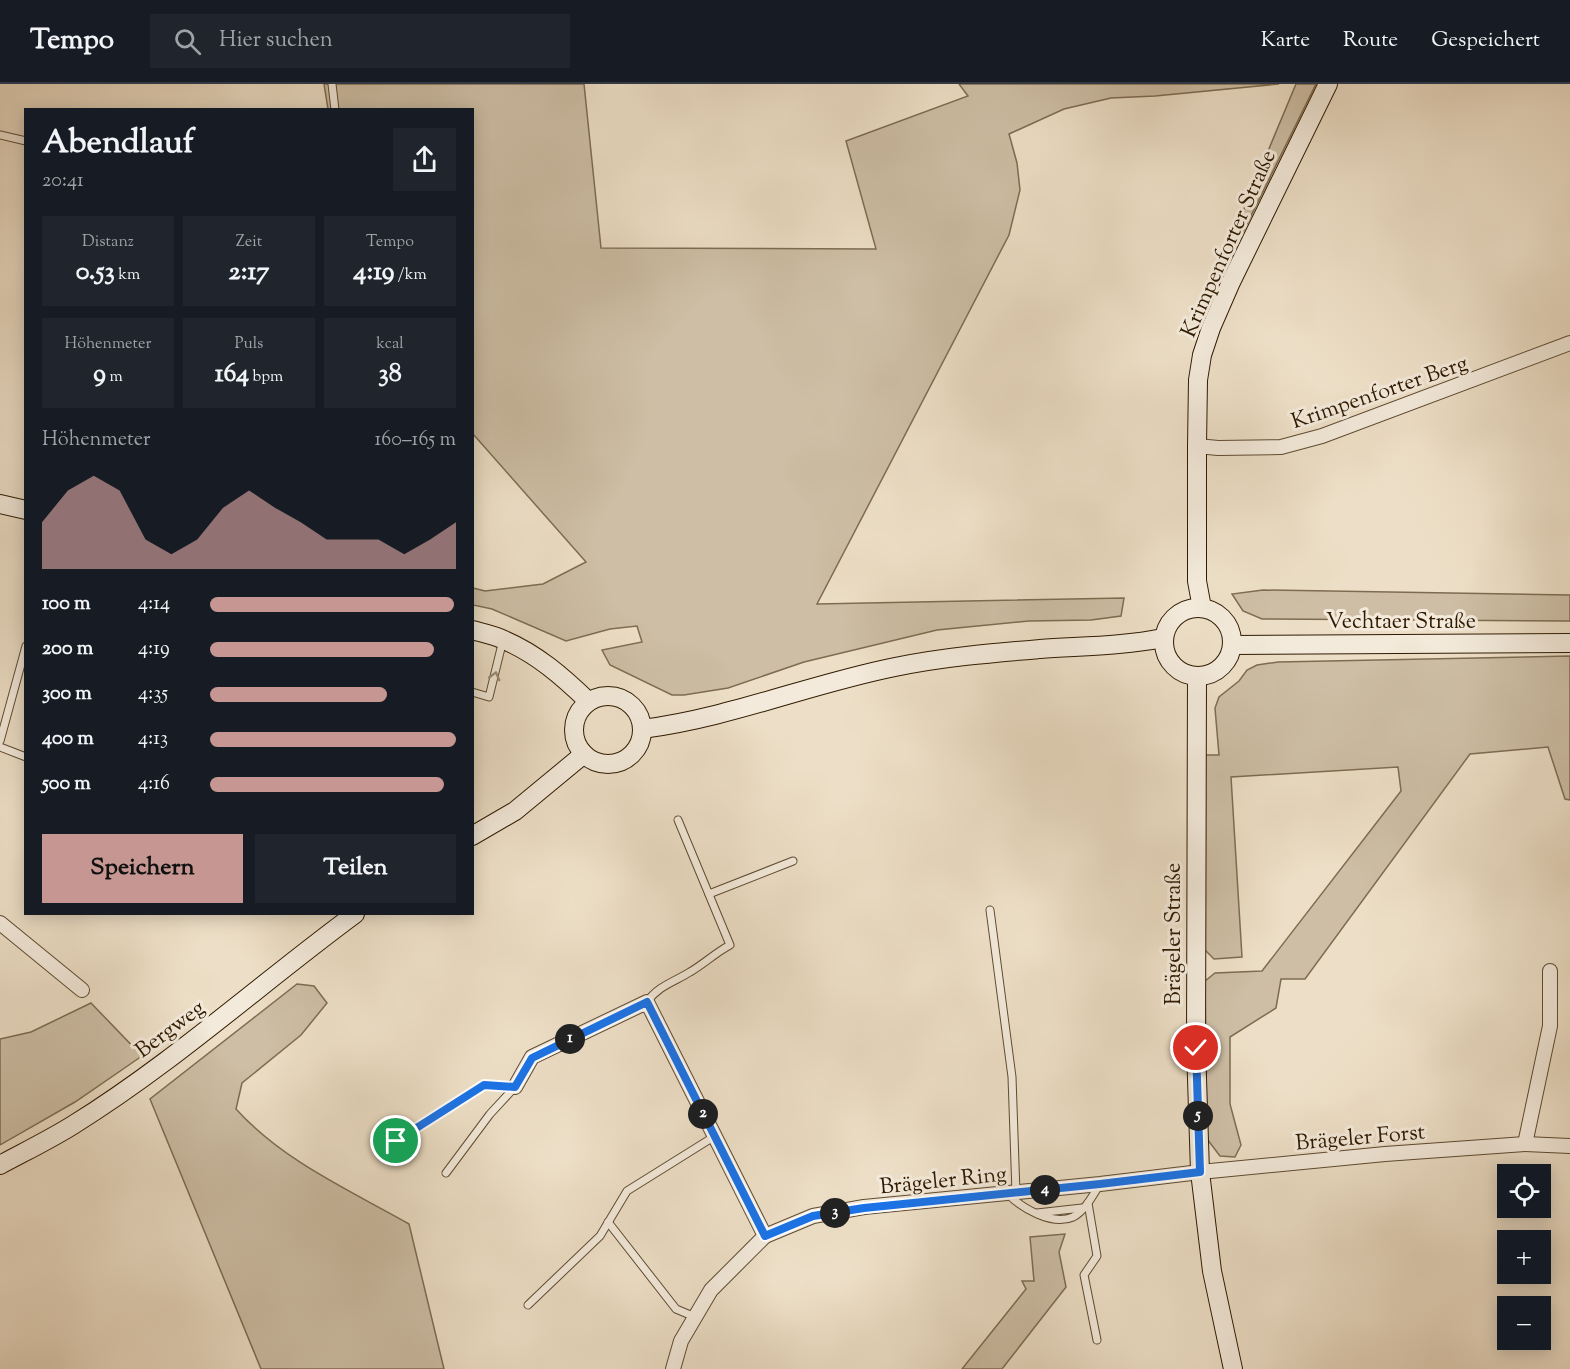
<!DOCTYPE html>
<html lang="de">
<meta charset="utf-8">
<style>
body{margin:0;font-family:"Sorts Mill Goudy",serif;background:#20242c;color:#f1f3f6;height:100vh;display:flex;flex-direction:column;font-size:22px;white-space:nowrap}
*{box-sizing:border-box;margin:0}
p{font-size:20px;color:#9ea1a6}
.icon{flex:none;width:33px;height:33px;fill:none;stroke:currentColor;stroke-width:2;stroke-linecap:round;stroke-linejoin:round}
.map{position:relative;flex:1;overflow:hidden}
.details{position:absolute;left:24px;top:24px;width:450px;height:807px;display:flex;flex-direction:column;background:#171b24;border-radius:0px;box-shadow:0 3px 15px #0003}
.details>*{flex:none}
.buttons{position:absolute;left:1497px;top:1080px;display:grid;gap:12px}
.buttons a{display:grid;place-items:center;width:54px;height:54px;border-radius:0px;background:#171b24;box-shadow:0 3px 15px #0003;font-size:30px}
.pin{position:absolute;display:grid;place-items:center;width:51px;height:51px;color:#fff;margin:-26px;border:3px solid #fff;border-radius:50%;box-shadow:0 2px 6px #0007}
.km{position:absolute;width:30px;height:30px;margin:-15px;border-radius:50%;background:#222;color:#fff;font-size:16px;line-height:30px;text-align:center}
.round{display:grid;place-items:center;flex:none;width:63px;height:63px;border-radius:0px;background:#20242c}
.summary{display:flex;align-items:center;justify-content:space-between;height:102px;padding:0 18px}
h1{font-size:33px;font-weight:800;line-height:45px}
.metrics{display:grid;grid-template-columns:repeat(3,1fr);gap:9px;height:102px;padding:6px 18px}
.metrics div{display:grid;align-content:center;border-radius:0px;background:#20242c;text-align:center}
.metrics b{font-size:26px;font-weight:800}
.metrics small{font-size:16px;font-weight:400}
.metrics p{font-size:16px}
.chart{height:168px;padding:12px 18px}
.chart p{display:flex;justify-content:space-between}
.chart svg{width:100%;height:108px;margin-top:6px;fill:#c59692;opacity:.7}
.action{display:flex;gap:12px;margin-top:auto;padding:12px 18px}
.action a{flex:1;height:69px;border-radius:0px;background:#c59692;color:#111;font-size:24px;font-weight:800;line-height:69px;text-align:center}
.action a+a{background:#20242c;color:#f1f3f6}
ul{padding:0 18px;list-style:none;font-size:20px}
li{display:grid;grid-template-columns:96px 72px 1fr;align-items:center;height:45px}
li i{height:15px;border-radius:8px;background:#c59692}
header{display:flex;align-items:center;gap:36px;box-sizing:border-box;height:84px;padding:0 30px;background:#171b24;border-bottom:2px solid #363941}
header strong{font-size:28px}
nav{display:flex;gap:33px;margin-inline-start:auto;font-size:21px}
.search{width:420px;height:54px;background:#20242c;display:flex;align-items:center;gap:15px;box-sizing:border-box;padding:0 21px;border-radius:0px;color:#9ea1a6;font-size:22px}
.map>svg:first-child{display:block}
.green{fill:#cdbea5;stroke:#7e6c52;stroke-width:1.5}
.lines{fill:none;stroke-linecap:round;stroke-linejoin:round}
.lane-casing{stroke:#5e4b32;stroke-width:9}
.street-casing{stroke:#5e4b32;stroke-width:16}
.secondary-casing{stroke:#2f1a00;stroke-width:20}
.lane{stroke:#f3eadb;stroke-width:7}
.street{stroke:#f3eadb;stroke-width:14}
.secondary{stroke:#f3eadb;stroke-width:18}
.oneway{stroke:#9b8c78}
.route-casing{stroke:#fff;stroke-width:12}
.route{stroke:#1a73e8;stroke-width:8}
.labels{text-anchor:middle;stroke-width:6;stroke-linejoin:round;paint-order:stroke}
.street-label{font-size:22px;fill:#2f1a00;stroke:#f3eadb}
</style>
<header>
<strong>Tempo</strong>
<div class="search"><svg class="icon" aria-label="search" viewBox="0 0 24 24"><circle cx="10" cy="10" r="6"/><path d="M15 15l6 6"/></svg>Hier suchen</div>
<nav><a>Karte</a><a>Route</a><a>Gespeichert</a></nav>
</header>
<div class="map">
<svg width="1570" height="1285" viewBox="0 0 1570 1285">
<rect width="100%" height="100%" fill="#eddfc7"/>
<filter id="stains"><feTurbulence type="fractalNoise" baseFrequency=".00333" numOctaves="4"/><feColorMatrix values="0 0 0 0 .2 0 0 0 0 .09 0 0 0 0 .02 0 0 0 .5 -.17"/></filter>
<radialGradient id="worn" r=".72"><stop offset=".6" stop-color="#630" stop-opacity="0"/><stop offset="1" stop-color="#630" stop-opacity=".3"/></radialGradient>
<g class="green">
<polygon points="324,0 584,0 601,164 876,165 846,57 968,12 959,0 1279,0 1155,12 1111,14 1064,25 1009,50 1017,79 1020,106 1009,151 817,520 1124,514 1121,532 1091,536 1029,537 937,546 804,578 728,604 684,611 672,611 610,581 602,566 642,558 637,542 610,545 566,557 492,525 473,521 473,504 485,507 543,500 586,478 473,350 472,26 328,25"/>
<polygon points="1296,0 1316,0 1242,150 1238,139"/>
<polygon points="1263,506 1570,511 1570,537 1262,535 1243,527 1232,510"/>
<polygon points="1570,572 1570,716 1565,715 1548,663 1470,670 1305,895 1281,895 1276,924 1230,953 1230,1020 1241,1061 1235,1073 1220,1072 1207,1055 1205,897 1215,889 1262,887 1401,707 1398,683 1231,693 1242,873 1214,875 1204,865 1204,671 1219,671 1215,624 1219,613 1239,597 1247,586 1257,581 1278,578"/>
<path d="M297,900L314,902L327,919L301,951L242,999L236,1025C283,1077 349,1106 409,1140L444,1285H261L150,1015Z"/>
<polygon points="91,919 142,972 75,1018 0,1061 0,955 31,948"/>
<polygon points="1065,1150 1059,1168 1066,1203 1002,1285 962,1285 1026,1205 1022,1197 1034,1197 1030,1153"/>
</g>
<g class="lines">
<defs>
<g id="lane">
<polyline points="332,0 335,26"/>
<polyline points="0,51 26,57"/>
<polyline points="472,608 489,613 503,556"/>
<polyline points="0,657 26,562"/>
<polyline points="0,663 26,673"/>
<polyline points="709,810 793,777"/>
<polyline points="990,826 1012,993 1016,1109"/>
<path d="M647,918C658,902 674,898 690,888C704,880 715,869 730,861L678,736"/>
<polyline points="396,1057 484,1001 515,1003"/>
<polyline points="446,1089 490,1030 515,1003"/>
<path d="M1007,1109C1021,1124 1052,1142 1073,1133C1085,1127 1093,1111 1100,1100"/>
<polyline points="1088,1119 1097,1172 1084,1191 1097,1256"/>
<polyline points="1037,1129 1082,1124"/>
<polyline points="608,1138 676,1225 695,1233"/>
<polyline points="528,1221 600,1152 627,1107 715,1052"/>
</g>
<g id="street">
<polyline points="1197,362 1218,364 1281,363 1322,352 1570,259"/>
<polyline points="0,839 82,906"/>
<polyline points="515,1003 532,973 647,918 765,1152 813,1132 864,1123 1100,1100 1200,1088 1385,1070 1525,1060 1570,1062"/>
<polyline points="1525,1060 1550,942 1550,887"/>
<polyline points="673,1285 681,1257 711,1206 765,1152"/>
</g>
<g id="secondary">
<polyline points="0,420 26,426"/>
<polyline points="1202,524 1197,497 1197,362 1198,296 1202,271 1211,244 1231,198 1328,0"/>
<circle cx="1198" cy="558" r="34"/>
<path d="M472,546C483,549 494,551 504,556C537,570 563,593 588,617"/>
<polyline points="1232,561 1570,559"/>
<polyline points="1197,592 1196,964 1200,1088 1212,1187 1233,1285"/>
<circle cx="608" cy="646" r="34"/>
<path d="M642,645C729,634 810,600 895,583C943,573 992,569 1040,565C1082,562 1123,562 1163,554"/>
<polyline points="472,752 515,727 584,670"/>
<path d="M0,1081C24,1068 49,1056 73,1041C173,979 260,900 355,830"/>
</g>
</defs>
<use href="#lane" class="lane-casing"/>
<use href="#street" class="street-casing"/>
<use href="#secondary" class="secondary-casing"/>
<use href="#lane" class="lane"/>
<use href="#street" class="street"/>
<use href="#secondary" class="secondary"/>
</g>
<defs><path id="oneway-chevron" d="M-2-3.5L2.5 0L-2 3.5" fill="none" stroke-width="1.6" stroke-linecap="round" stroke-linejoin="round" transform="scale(1.5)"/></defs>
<use class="oneway" href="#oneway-chevron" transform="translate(495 592) rotate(-75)"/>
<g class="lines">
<defs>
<polyline id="route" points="396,1057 484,1001 515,1003 532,974 647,918 765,1152 813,1132 864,1124 1100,1100 1200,1088 1196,964"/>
</defs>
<use href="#route" class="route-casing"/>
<use href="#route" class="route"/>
</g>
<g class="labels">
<g class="street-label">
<text transform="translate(1227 159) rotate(-66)" y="8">Krimpenforter Straße</text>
<text transform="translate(1379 307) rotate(-19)" y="8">Krimpenforter Berg</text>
<text x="1401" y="544">Vechtaer Straße</text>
<text transform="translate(1172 850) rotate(-90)" y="8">Brägeler Straße</text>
<text transform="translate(169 944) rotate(-37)" y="8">Bergweg</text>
<text transform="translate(1360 1052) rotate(-5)" y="8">Brägeler Forst</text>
<text transform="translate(943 1095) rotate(-6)" y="8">Brägeler Ring</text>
</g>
</g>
<rect width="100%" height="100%" filter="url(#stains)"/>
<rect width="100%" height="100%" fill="url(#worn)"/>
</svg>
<div class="buttons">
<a><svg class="icon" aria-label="locate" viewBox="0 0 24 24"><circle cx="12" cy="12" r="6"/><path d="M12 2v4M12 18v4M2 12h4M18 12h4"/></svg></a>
<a>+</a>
<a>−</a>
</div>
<div class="pin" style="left:396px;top:1057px;background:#1e9e55"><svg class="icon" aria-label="arrive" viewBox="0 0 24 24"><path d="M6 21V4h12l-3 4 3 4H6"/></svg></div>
<div class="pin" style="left:1196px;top:964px;background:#d93025"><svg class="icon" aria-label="check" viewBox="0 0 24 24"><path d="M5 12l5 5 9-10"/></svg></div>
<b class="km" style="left:570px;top:955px">1</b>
<b class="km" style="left:703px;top:1030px">2</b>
<b class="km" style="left:835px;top:1129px">3</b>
<b class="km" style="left:1045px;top:1106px">4</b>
<b class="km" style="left:1198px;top:1032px">5</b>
<section class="details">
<div class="summary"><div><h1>Abendlauf</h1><p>20:41</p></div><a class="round"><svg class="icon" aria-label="share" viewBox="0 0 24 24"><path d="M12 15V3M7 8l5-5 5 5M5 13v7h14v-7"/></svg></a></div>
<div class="metrics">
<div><p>Distanz</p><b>0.53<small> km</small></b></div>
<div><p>Zeit</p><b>2:17</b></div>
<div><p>Tempo</p><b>4:19<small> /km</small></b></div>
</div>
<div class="metrics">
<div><p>Höhenmeter</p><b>9<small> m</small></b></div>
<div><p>Puls</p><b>164<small> bpm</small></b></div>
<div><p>kcal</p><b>38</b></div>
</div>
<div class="chart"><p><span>Höhenmeter</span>160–165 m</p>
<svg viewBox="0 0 160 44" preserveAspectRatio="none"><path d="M0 44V25L10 12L20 6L30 12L40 32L50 38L60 32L70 19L80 12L90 19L100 25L110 32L120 32L130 32L140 38L150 32L160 25V44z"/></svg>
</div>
<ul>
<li><b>100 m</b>4:14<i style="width:99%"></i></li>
<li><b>200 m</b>4:19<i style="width:91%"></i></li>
<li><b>300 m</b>4:35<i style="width:72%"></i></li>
<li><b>400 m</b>4:13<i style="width:100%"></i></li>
<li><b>500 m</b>4:16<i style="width:95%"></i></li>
</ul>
<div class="action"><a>Speichern</a><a>Teilen</a></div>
</section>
</div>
